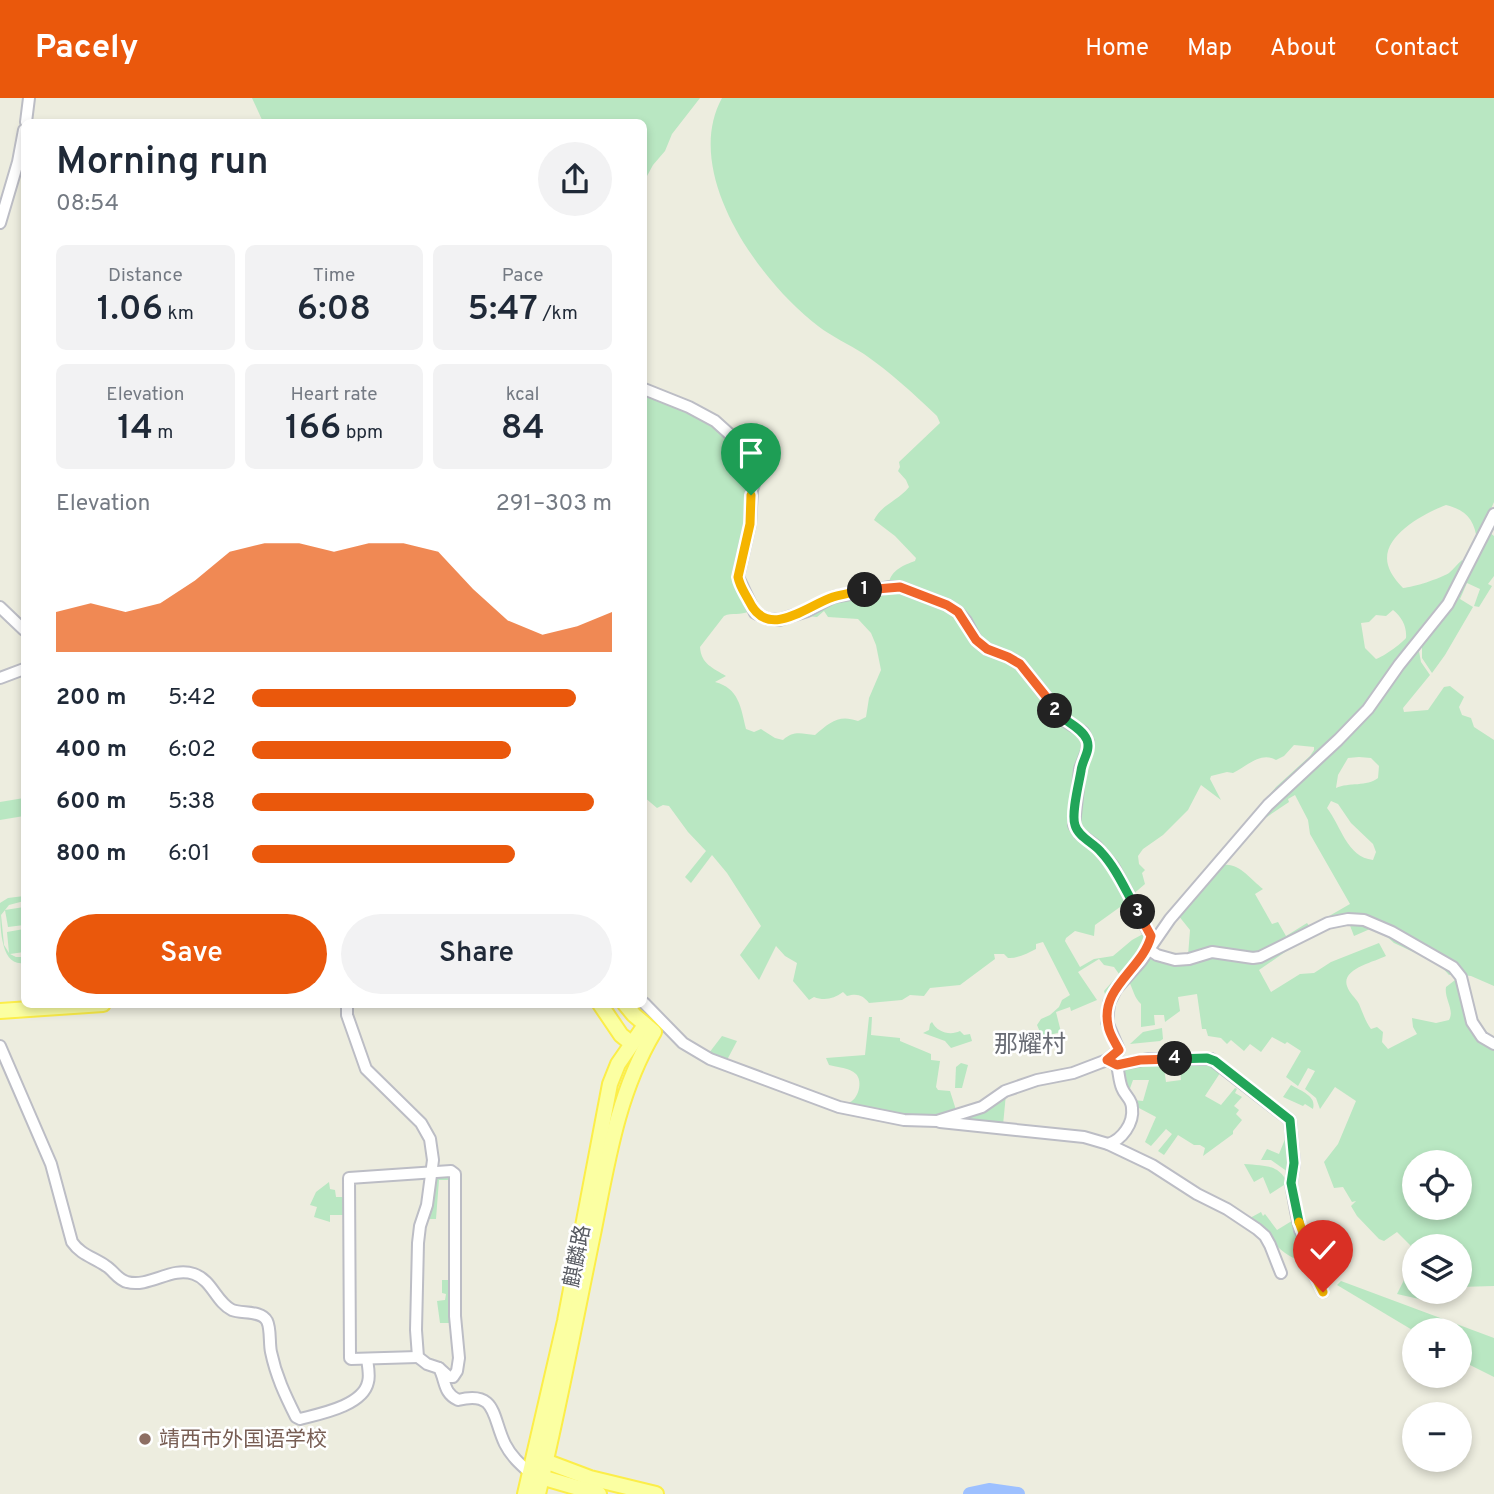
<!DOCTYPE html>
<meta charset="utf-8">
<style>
body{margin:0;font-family:Overpass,"Noto Sans SC",sans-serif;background:#f2f2f3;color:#1f2937;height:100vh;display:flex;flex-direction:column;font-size:26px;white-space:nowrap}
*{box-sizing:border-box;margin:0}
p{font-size:23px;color:#747a83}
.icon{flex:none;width:38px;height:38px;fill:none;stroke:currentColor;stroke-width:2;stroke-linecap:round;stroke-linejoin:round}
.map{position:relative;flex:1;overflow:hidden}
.sheet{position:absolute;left:21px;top:21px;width:626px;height:889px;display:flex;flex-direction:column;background:#fff;border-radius:10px;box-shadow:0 4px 10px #0003}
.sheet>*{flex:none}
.fabs{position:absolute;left:1402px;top:1052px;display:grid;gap:14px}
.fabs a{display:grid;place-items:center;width:70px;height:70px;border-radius:50%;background:#fff;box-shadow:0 4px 10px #0003;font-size:35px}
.pin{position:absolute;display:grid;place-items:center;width:60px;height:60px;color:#fff;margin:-72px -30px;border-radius:50% 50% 50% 0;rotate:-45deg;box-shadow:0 0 7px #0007}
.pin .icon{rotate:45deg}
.km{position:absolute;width:35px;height:35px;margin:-18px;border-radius:50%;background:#222;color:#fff;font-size:19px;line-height:35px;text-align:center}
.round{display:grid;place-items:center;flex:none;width:74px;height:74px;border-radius:37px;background:#f2f2f3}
.overview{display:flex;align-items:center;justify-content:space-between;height:119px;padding:0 35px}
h1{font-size:38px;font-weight:600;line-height:52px}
.figures{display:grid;grid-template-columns:repeat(3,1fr);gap:10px;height:119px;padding:7px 35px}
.figures div{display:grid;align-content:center;border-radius:10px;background:#f2f2f3;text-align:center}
.figures b{font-size:35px;font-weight:600}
.figures small{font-size:19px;font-weight:400}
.figures p{font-size:19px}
.chart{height:196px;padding:14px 35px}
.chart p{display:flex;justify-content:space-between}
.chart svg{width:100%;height:126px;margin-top:7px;fill:#ea580c;opacity:.7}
.button{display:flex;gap:14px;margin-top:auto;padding:14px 35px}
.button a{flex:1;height:80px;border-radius:42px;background:#ea580c;color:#fff;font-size:28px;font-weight:600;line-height:80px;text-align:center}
.button a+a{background:#f2f2f3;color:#1f2937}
ul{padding:0 35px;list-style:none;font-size:23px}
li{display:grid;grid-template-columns:112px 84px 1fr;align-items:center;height:52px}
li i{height:18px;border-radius:9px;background:#ea580c}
header{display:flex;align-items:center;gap:42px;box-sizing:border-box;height:98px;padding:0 35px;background:#ea580c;color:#fff}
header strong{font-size:33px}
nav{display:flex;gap:38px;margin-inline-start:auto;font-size:24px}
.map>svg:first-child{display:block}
.green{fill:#b9e7c2;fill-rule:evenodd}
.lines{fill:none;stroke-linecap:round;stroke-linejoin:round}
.river{stroke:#9dc0ff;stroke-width:14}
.minor-casing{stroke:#bcbdc5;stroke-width:14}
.major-casing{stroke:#fcee49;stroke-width:18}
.minor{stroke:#fff;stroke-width:10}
.major{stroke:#fbffa2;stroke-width:14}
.split-1-casing{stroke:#fff;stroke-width:14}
.split-2-casing{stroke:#fff;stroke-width:14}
.split-3-casing{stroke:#fff;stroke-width:14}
.split-4-casing{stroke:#fff;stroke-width:14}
.split-5-casing{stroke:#fff;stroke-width:14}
.split-6-casing{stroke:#fff;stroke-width:14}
.split-1{stroke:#f5b400;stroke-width:9}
.split-2{stroke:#f0652b;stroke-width:9}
.split-3{stroke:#22a559;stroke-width:9}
.split-4{stroke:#f0652b;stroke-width:9}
.split-5{stroke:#22a559;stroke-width:9}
.split-6{stroke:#f5b400;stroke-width:9}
.education-dot{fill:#8d6e63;stroke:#fff;stroke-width:2.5}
.labels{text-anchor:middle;stroke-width:5;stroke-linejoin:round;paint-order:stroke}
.street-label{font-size:21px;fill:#585b62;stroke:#fff}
.education-label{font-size:21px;fill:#785e54;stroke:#fff;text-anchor:start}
.quarter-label{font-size:24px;fill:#696c74;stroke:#fff}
</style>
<header>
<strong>Pacely</strong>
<nav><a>Home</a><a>Map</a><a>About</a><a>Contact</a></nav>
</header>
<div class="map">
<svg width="1494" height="1396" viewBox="0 0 1494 1396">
<rect width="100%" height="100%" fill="#ededdf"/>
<g class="green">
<polygon points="252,0 700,0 672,36 665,53 653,67 647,78 644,110 644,24 263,24"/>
<path d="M722,0H1494V404L1477,443C1475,422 1466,412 1446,407C1425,415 1380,438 1388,467C1390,475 1397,484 1403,490C1414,489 1439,481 1449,475C1454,471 1457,466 1462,462L1464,465L1443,507L1354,621L1260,708L1276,689L1310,658L1314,652V649L1294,647L1284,658L1276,662C1261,653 1247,668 1233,675L1227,674L1211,678L1210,681L1221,702L1201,687L1188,712L1163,737L1143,751L1138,758L1139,766L1145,772L1142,775L1145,786L1131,798L1082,735L1076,715L1089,654L1074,626L1032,580L988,550L958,513L889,485C891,472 904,467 915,463L916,460L895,438L874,422C882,406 898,403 909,389L906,382L898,373L900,369L899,364L940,325L937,318C913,295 890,274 864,256C849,246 832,239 818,228C760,184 681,75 722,0ZM1393,512C1402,519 1407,529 1406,540C1401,546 1383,559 1376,561L1365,550L1361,525L1369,524L1376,517L1386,518Z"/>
<path d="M644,292L715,325L755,368L740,463L750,513C740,518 732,514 724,518L700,549C701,566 713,570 726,578L715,584C739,590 741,610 746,631L754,634L761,631L775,640L783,642C794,632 802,636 815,637C830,624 839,616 858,623L866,619L869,600L881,572L876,547L871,535L858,521L828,519L824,513L817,519L806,518L819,508L890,490L956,515L975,542L1008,560L1087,644L1072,727L1103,757L1127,804L1095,827L1094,838L1075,833L1066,840L1065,843L1080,869L1094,861L1113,858L1132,842L1143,836H1147L1141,853L1110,897L1105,896L1104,893L1119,876L1114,869L1104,867L1099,861L1078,874L1097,902L1071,913L1070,909L1056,914L1061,934L1042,939L1037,927L1041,921L1050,917L1059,909L1062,902L1070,897L1043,844L1036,846V851C1028,855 1017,861 1008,860L1004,856H994L995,861L960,887L930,890L924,898L910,897L902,902L869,905C863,897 857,895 847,898L843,894C834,901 824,903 814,899L809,902L793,883L797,865L785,858L776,848L759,882L740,857L761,828L727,775L712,757L691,785L685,779L706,753L688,734L669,708L663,707L657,710L644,699Z"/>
<polygon points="1490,435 1494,438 1494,478 1488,486 1492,488 1479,509 1474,508 1480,491 1467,485 1460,501 1473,509 1445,557 1432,575 1422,560 1422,546"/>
<path d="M1418,548L1421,564L1430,577L1403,610L1404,614L1428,612L1444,589L1450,588L1464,599L1459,609L1462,617L1471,620L1474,629L1494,642V888L1471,878L1462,877L1358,819L1260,858H1188L1190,832L1178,817L1220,768C1237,762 1250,781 1263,791L1255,796L1272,826L1278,824L1286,838L1307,825L1310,829L1350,806L1310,736L1308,722L1295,697L1288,701L1289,704L1258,725ZM1359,659L1371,660L1379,668L1378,680C1367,689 1349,684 1336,690L1338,677L1348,660ZM1331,703L1338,706L1351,725L1373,746L1376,754L1373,762C1347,759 1341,728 1327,710Z"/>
<polygon points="24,700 24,718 0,722 0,704"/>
<path d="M24,798V803L9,807L1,817L4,847L9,855L7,834L24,831V854L10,856L16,859H24V865C0,869 0,828 0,805L8,800Z"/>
<polygon points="24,809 24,827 8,829 5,812"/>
<polygon points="1363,823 1456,875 1449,877 1439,866 1394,845 1382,834 1370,831 1354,838 1349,825 1337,829 1335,824"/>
<path d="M1298,845L1259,872L1271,894L1300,876L1314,875L1331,864L1379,845L1386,858C1374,864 1341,871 1347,888C1349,895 1356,900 1359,906C1363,915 1365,923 1371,931L1377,929L1383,934L1382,944L1388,951L1417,936L1413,929L1412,920L1436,925L1449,922C1455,912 1444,901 1446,889L1459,879L1466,910L1494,948V1188L1460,1189V1148H1414V1151L1397,1134L1384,1143L1379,1141L1357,1118L1351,1108L1356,1103L1352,1104L1343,1089L1334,1090L1324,1064L1338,1046L1356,1003L1335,989L1320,1011L1316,1000L1305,991L1315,973L1308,970L1298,988L1286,979L1301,953L1287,944L1285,946L1272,939L1261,954L1250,946L1244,953L1231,942L1227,946L1221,940L1208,938L1206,931H1202L1197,896L1178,899L1180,913L1165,924L1164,917H1154L1155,927L1141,929V906C1134,900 1133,890 1128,882L1147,856L1156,859L1207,856L1252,862ZM1414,1064H1460V1110H1414Z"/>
<path d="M869,919H872L871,937L900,940V943L931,956V962L940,963L936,989L938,992L950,993L956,1012C918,1023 868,1018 832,1001C837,1002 844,1006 848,1005C859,1002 863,983 856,976C850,970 837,969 829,967L826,960L865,957Z"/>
<path d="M932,924C937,934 950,938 960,933L964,937L970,936L972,943L951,950L945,943L923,935L929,932L930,926Z"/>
<polygon points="1162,930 1163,941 1160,943 1130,946 1143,934"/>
<polygon points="722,938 737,943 727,962 709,955"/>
<polygon points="1163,963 1166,984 1181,982 1179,963 1208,963 1222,972 1205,998 1221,1007 1235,990 1237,991 1235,995 1242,999 1234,1008 1239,1012 1236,1016 1242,1022 1233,1033 1233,1036 1203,1058 1205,1050 1200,1047 1194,1047 1178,1037 1164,1057 1158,1053 1172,1036 1166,1031 1151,1048 1145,1044 1156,1019 1137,1009 1133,1002 1143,1003 1149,982 1133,982 1128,996 1123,972 1130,967"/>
<polygon points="961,965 968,967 962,990 955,990 956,969"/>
<path d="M1291,987C1301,993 1317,998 1313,1011L1305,1006L1303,1008L1283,999Z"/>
<polygon points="1006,996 1003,1027 990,1023 957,1023"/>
<polygon points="1290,1029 1291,1054 1288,1074 1271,1062 1261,1062 1267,1051 1279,1056"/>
<path d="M1244,1066C1271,1068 1284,1067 1291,1097L1284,1087L1270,1096L1263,1079L1254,1084Z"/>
<polygon points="453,1076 455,1082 439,1082 436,1121 425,1121 435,1078"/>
<polygon points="329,1084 330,1091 335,1092 336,1099 347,1099 346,1117 330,1117 330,1124 314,1119 317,1109 310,1107 316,1094"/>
<path d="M1261,1114L1263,1118L1265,1116L1277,1132L1295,1121L1301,1146L1300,1162C1282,1159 1263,1133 1250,1120Z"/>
<polygon points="1409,1172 1414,1173 1414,1194 1424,1194 1419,1201 1397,1196"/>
<polygon points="442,1182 454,1182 454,1225 440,1225 437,1203 445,1202 446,1196 442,1195"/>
<polygon points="1341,1183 1494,1240 1494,1279 1460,1262 1460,1232 1414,1233 1337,1187"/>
</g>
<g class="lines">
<polyline class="river" points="970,1396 989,1392 1018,1396"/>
<defs>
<g id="minor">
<polyline points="26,24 29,0"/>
<polyline points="0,125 18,64 24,32"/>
<polyline points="644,291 689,309 715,323 735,341 755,364 758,374 752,392 750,426 738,479 755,515 768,521 779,522 807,513 833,499 890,489 900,489 947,507 958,514 966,523 976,542 987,551 1008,559 1020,566 1048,601 1055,613 1062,621 1083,634 1088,644 1087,653 1080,671 1074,727 1080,736 1096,748 1113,768 1148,833 1151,838 1149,847"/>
<polyline points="0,509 24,532"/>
<polyline points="0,580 24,571"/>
<polyline points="1148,851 1157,857 1175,862 1189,861 1212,854 1253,860 1260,859 1328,825 1348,821 1364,822 1392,834 1453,869 1461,879 1472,924 1482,939 1494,946"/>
<polyline points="644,905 683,945 710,961 839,1009 904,1022 937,1023 982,1009 1005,993 1037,982 1073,975 1107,962 1119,952 1107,924 1109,905 1116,891 1141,863 1170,821 1268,707 1338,642 1368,611 1399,567 1448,506 1494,416"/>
<path d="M347,906V917L366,971L421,1025L430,1041L433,1062L427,1107L420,1128L418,1145L416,1232L418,1259L427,1266L439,1270C446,1283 443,1295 458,1302C497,1292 492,1319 505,1346C511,1358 520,1366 530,1375"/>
<path d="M0,948L51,1066L72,1144C81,1157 93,1159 106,1168C113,1172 118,1182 127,1184C150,1190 171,1168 194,1176C212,1182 216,1204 232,1212C242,1216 261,1212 267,1223C271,1231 269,1245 271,1254C276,1278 285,1297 296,1319L300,1321C319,1316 363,1308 368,1284C370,1278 368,1268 367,1261"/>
<polyline points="1107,962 1117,967 1148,961 1211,961 1290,1022 1294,1065 1291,1085 1296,1113 1300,1132 1305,1140 1306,1160 1323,1194"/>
<polyline points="940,1024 1084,1039 1108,1046 1152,1067 1197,1096 1227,1111 1257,1131 1265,1138 1270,1147 1281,1175"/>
<path d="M1108,1046C1122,1042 1134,1025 1132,1010C1132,1001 1125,998 1122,990C1119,983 1119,975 1117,967"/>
<polyline points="418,1259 351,1261 350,1260 349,1080 451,1073 455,1076 455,1218 459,1260 457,1273 453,1279 449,1279 439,1270"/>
</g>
<g id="major">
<polyline points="600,906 621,937 631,945"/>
<polyline points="0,913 103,906"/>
<polyline points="537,1360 590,1380 656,1396"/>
<polyline points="534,1377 599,1396"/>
<polyline points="525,1396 565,1223 610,986 618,966 645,927"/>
<path d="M538,1396C559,1310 575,1223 593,1136C607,1066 617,996 654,934L634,917L625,906"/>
</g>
</defs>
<use href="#minor" class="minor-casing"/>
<use href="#major" class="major-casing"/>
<use href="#minor" class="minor"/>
<use href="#major" class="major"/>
</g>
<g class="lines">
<defs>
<path id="split-1" d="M751,397L750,426L738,479C740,489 745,495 749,503C768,543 806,508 833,499C843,496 855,494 865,492"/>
<polyline id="split-2" points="865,492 900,489 947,507 958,514 976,542 987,551 1008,559 1020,566 1048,601 1055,613"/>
<path id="split-3" d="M1055,613C1063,623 1082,629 1087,642C1091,653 1082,662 1081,673C1079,685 1071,716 1075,727C1078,739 1094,745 1101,754C1117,771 1126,794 1138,814"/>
<path id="split-4" d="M1138,814L1151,838C1143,871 1100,889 1108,927C1109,936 1115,944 1119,952L1107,962L1117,967L1140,962L1175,961"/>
<polyline id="split-5" points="1175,961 1207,960 1215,963 1290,1022 1294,1065 1291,1085 1299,1124"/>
<polyline id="split-6" points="1299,1124 1305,1140 1306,1160 1323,1194"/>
</defs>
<use href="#split-1" class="split-1-casing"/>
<use href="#split-2" class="split-2-casing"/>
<use href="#split-3" class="split-3-casing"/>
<use href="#split-4" class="split-4-casing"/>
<use href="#split-5" class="split-5-casing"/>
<use href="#split-6" class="split-6-casing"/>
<use href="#split-1" class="split-1"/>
<use href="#split-2" class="split-2"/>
<use href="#split-3" class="split-3"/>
<use href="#split-4" class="split-4"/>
<use href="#split-5" class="split-5"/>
<use href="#split-6" class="split-6"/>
</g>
<circle class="education-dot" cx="145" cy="1341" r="7"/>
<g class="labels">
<g class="street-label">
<text transform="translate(577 1158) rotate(-79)" y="7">麒麟路</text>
</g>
<g class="education-label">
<text x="159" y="1348">靖西市外国语学校</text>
</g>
<g class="quarter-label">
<text x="1030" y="954">那耀村</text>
</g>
</g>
</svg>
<div class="fabs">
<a><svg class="icon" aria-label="locate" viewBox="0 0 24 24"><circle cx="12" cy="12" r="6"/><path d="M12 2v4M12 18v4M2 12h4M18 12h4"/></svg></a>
<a><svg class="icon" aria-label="layers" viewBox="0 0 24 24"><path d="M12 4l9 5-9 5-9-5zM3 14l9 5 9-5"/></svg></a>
<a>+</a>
<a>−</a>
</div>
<div class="pin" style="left:751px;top:397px;background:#1e9e55"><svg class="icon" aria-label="arrive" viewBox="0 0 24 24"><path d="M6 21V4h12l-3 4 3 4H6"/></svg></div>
<div class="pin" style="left:1323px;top:1194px;background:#d93025"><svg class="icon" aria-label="check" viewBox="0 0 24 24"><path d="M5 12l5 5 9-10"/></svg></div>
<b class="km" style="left:865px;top:492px">1</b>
<b class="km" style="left:1055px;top:613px">2</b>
<b class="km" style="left:1138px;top:814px">3</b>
<b class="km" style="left:1175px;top:961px">4</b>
<section class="sheet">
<div class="overview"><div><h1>Morning run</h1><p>08:54</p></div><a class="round"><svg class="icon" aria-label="share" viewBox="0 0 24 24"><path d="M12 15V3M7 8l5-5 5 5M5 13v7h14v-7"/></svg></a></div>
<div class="figures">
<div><p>Distance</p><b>1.06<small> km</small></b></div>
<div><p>Time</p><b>6:08</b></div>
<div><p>Pace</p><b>5:47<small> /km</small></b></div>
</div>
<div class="figures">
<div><p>Elevation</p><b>14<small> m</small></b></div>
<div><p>Heart rate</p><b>166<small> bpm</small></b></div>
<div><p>kcal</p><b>84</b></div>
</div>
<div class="chart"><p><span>Elevation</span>291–303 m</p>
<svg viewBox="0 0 160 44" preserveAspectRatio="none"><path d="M0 44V30L10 27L20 30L30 27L40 19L50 9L60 6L70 6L80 9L90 6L100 6L110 9L120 22L130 33L140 38L150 35L160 30V44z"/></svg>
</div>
<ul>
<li><b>200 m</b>5:42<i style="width:90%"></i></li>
<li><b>400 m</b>6:02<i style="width:72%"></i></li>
<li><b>600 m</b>5:38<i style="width:95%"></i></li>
<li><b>800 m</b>6:01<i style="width:73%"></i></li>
</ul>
<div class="button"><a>Save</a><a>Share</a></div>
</section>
</div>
